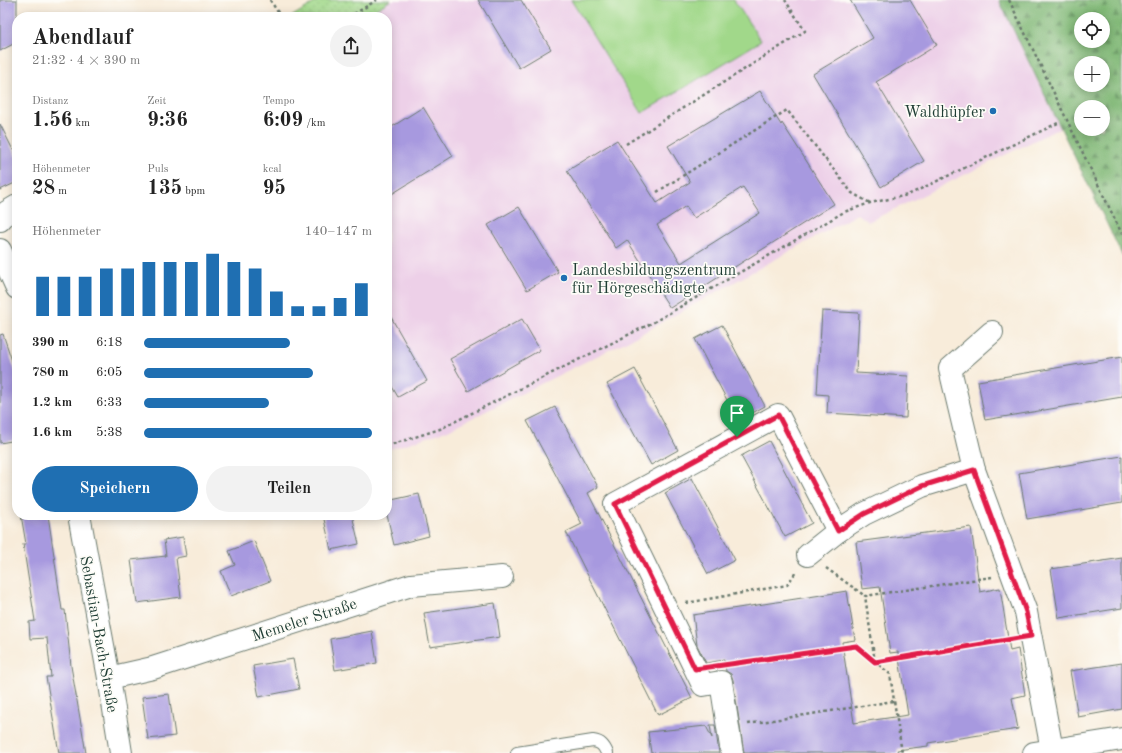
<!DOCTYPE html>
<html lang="de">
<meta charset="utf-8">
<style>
body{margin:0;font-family:"Old Standard TT",serif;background:#f2f2f2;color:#222;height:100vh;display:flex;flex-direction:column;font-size:15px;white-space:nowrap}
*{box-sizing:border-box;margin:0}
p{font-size:13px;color:#767676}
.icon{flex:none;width:22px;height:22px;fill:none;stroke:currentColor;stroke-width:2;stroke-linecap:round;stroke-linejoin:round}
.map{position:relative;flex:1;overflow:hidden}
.side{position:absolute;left:12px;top:12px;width:380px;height:508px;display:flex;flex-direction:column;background:#fff;border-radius:16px;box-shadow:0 2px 10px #0003}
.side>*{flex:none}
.controls{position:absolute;left:1074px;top:12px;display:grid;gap:8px}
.controls a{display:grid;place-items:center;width:36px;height:36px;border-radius:50%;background:#fff;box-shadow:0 2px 10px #0003;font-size:20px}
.pin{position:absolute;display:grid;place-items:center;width:34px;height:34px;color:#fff;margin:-41px -17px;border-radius:50% 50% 50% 0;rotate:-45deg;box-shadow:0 0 4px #0007}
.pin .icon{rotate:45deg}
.round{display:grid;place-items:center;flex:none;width:42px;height:42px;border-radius:21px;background:#f2f2f2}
.summary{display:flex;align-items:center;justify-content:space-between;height:68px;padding:0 20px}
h1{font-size:22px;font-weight:600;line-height:30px}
.metrics{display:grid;grid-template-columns:repeat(3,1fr);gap:6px;height:68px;padding:4px 20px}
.metrics div{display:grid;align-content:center}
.metrics b{font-size:20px;font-weight:600}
.metrics small{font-size:11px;font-weight:400}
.metrics p{font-size:11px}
.chart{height:112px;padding:8px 20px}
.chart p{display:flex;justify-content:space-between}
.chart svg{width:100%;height:72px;margin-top:4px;stroke:#1f6fb2;stroke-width:6}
.primary-button{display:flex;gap:8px;margin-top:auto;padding:8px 20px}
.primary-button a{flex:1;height:46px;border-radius:24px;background:#1f6fb2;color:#fff;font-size:16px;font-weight:600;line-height:46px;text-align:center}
.primary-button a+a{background:#f2f2f2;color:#222}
ul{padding:0 20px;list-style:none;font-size:13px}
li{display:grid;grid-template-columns:64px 48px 1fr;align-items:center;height:30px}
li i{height:10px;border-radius:5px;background:#1f6fb2}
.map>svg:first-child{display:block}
.built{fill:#edd0e8}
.grass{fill:url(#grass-dots);stroke:#608a5f}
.forest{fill:url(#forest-firs);stroke:#507a55;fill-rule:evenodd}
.pitch{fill:#a1d88a;stroke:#608a5f}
.building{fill:#a799df;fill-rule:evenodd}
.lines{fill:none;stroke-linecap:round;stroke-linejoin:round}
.service-casing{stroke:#6b7a6e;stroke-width:14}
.minor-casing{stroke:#6b7a6e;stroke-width:24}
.path{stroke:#6b7a6e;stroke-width:2.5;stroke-dasharray:3 3;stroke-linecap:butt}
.service{stroke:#fff;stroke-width:12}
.minor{stroke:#fff;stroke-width:22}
.route-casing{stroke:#fff;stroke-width:8}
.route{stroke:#e11d48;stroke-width:5}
.poi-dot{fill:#1f6fb2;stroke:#fdfcf7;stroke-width:1.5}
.labels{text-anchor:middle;stroke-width:3.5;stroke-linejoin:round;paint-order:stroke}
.poi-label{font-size:16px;fill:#1f3d34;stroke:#fdfcf7;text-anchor:end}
.street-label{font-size:16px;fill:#1f3d34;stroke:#fdfcf7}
</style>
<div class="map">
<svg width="1122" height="753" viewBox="0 0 1122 753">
<defs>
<pattern id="grass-dots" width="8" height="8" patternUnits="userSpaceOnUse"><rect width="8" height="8" fill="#a1d88a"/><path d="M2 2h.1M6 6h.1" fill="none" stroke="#8aba78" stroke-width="1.8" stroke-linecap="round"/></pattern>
<pattern id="forest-firs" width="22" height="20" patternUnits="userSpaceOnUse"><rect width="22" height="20" fill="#80b876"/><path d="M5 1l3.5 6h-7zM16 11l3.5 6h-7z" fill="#689762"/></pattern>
</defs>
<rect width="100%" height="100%" fill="#fdfcf7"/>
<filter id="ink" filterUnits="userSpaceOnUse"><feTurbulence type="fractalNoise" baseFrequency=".025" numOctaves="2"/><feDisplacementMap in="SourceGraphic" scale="8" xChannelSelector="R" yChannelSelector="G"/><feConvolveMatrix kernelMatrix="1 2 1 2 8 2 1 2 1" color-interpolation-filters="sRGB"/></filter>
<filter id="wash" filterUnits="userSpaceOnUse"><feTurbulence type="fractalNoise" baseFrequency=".012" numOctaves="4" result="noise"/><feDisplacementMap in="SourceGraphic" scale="16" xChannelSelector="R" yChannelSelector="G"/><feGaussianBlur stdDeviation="0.9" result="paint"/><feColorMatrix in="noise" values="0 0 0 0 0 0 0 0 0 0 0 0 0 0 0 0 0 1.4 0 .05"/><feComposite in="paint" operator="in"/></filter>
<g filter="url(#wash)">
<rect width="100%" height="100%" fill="#f8ecda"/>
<polygon class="built" points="390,0 999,0 1060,128 868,222 857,214 639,335 446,431 387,450 387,17 363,17"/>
<polygon class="grass" points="319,0 391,0 363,17 291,17"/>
<path class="forest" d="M999,0H1122V255ZM1081,19H1103V41H1081ZM1081,63H1103V85H1081ZM1081,107H1103V129H1081Z"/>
<polygon class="pitch" points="571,0 734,0 761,41 642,113"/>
<g id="blocks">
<g class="building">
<polygon points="0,0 17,0 17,42 0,51"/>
<polygon points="478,0 521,0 551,49 519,68"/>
<polygon points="850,0 910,0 937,45 876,82 924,161 881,187 813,74 873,38"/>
<path d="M760,91L781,125L782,123L834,204L670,308L627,240L616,248L567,171L617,140L657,203L690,182L668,146ZM743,187L760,213L681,263L657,225L686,206L694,218Z"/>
<polygon points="423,107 453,156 387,197 387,130"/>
<polygon points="0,124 17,158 17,182 0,190"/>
<polygon points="519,207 558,272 527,290 488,225"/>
<polygon points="387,310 427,381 398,397 387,378"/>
<polygon points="822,311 859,313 856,373 908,376 906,418 827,413 828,395 817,394"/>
<polygon points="522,319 540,350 468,391 450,359"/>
<polygon points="722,325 765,406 738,421 695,339"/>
<polygon points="3,334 17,376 17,440 0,443 0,335"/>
<polygon points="1122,357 1122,397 985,420 978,381"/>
<polygon points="635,369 678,450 651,465 607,384"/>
<polygon points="555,407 598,487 588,493 692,698 658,715 566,532 582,524 527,421"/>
<polygon points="769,441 812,523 785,537 741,456"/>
<polygon points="1122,456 1122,503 1027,519 1019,473"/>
<polygon points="692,478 735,560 708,574 665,493"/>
<polygon points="419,494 429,536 394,545 387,515 387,501"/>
<polygon points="21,515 48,515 62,610 65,610 71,666 86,753 59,753 46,677 51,677 47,638 30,639 29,622 35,621 23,544 26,544"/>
<polygon points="323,515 352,515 359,544 331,550"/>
<polygon points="971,527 980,592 1000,588 1010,651 1018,649 1025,695 1012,698 1018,729 928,743 928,746 897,750 898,753 744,753 733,680 731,674 726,671 724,660 706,663 697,645 693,615 847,591 855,640 842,642 854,723 908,715 898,652 890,653 880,587 862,589 856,542"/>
<polygon points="183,537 186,556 176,558 181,597 137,603 131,560 166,556 164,540"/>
<polygon points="254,541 270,581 231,596 221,571 235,565 229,551"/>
<polygon points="1122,558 1122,608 1059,618 1051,569"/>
<polygon points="495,603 500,637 430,647 424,613"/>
<polygon points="372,631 377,663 335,670 330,639"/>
<polygon points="293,659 299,689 259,697 253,666"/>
<polygon points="1122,663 1122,709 1078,717 1070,671"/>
<polygon points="169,694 175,736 148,739 142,697"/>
<polygon points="710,725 715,725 719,753 651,753 648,732 706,726 712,738"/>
</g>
</g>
</g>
<g filter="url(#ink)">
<use href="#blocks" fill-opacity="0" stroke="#6b7a6e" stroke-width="1"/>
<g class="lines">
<defs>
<path id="service" d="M517,753L593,741C601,742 604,746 607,753"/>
<g id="minor">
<polyline points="0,220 7,212 17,206"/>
<polyline points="0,250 17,288"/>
<polyline points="992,332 950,369 974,470 1026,612 1052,750"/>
<polyline points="79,515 109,678 121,753"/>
<polyline points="808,555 838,531 864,514 922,486 974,470"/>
<polyline points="109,678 153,668 411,585 502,577"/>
<polyline points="732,753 721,682 703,685 615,504 778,415 838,531"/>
<polyline points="1034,753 1122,739"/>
</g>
</defs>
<use href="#service" class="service-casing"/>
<use href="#minor" class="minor-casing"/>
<g class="path">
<polyline points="270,0 281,17"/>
<polyline points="1009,0 1122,234"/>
<polyline points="349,17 377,0"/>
<polyline points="626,144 805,31 785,0"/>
<polyline points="657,192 787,110 852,193 870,203"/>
<polyline points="387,446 440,429 654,322 844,212 870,203 908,195 1058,123"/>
<polyline points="826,568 865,596"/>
<polyline points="992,577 865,596 875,662 1011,639"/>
<polyline points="686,603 787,585 796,572"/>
<polyline points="731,664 856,646 890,674 902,753"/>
<polyline points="748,724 894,701"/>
</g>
<use href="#service" class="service"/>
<use href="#minor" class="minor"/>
</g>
</g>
<g class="lines" filter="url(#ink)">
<defs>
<polygon id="route" points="778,415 838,531 864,514 922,486 974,470 1026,612 1031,636 875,662 856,646 695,669 615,504"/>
</defs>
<use href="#route" class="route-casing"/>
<use href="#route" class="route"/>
</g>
<g class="poi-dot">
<circle cx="993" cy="111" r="4"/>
<circle cx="564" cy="278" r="4"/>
</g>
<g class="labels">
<g class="poi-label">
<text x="985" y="117">Waldhüpfer</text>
<text x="572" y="275" text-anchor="start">Landesbildungszentrum<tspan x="572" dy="18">für Hörgeschädigte</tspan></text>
</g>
<g class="street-label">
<text transform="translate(304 619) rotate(-18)" y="6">Memeler Straße</text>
<text transform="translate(100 634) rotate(80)" y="6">Sebastian-Bach-Straße</text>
</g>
</g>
</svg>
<div class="controls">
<a><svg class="icon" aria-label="locate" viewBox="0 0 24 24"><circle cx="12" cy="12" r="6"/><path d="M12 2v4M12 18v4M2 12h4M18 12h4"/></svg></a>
<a>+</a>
<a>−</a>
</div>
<div class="pin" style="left:737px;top:437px;background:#1e9e55"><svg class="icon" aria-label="arrive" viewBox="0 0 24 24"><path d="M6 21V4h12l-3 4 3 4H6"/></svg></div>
<section class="side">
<div class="summary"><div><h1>Abendlauf</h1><p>21:32 · 4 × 390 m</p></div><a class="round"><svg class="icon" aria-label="share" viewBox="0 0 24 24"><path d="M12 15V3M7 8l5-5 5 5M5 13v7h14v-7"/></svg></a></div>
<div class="metrics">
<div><p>Distanz</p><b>1.56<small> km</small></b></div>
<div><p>Zeit</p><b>9:36</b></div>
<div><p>Tempo</p><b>6:09<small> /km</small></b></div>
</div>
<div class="metrics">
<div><p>Höhenmeter</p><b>28<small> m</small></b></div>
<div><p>Puls</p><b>135<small> bpm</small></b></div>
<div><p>kcal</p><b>95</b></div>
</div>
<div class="chart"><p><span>Höhenmeter</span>140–147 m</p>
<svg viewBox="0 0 160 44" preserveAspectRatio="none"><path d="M5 44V20M15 44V20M25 44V20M35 44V15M45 44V15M55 44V11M65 44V11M75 44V11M85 44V6M95 44V11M105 44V15M115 44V29M125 44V38M135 44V38M145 44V33M155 44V24"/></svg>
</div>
<ul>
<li><b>390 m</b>6:18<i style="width:64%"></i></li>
<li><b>780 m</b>6:05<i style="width:74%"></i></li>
<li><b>1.2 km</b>6:33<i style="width:55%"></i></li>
<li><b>1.6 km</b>5:38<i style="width:100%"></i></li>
</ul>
<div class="primary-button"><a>Speichern</a><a>Teilen</a></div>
</section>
</div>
